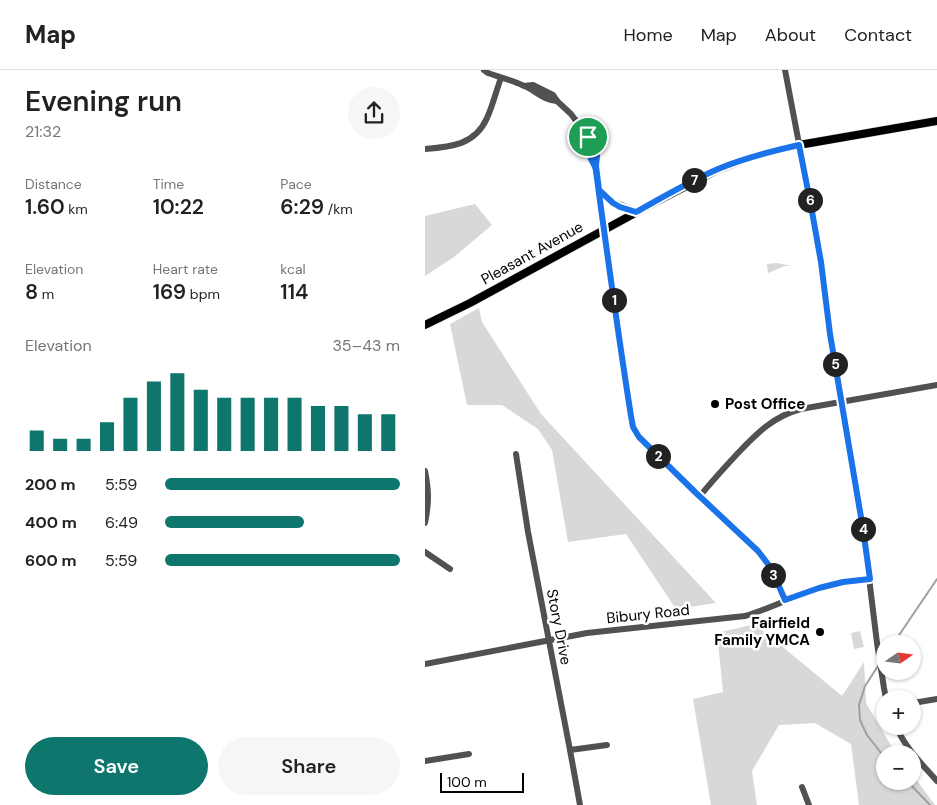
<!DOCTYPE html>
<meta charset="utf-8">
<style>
body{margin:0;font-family:"DM Sans",sans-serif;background:#f6f6f6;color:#222;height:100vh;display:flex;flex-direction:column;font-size:19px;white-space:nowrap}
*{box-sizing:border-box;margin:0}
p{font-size:16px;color:#767676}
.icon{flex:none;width:28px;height:28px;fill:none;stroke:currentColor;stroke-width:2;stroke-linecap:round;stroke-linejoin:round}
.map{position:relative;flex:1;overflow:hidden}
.panel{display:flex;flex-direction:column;background:#fff;width:425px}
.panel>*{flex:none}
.needle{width:32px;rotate:76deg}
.tools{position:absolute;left:451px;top:565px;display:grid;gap:10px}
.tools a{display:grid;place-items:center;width:45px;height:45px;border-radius:50%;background:#fff;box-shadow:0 1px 4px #0004;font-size:25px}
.scale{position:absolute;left:15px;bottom:12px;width:84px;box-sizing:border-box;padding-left:5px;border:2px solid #000;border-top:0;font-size:14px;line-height:18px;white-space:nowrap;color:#000;-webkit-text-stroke:4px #fff;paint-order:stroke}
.pin{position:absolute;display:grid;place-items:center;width:42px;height:42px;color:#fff;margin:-21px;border:2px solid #fff;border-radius:50%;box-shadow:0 1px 5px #0007}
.km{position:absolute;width:25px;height:25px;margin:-12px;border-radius:50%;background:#222;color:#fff;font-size:14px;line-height:25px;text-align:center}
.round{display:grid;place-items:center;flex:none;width:52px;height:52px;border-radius:26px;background:#f6f6f6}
.overview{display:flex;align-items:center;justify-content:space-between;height:85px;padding:0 25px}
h1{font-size:28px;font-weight:600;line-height:38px}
.figures{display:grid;grid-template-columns:repeat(3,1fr);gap:8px;height:85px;padding:5px 25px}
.figures div{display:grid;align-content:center}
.figures b{font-size:21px;font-weight:600}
.figures small{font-size:14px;font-weight:400}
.figures p{font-size:14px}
.chart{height:140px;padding:10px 25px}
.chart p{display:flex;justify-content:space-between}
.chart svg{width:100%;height:90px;margin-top:5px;stroke:#0f766e;stroke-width:6}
.cta{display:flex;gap:10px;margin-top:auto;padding:10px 25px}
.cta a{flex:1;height:58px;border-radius:30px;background:#0f766e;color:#fff;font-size:20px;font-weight:600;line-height:58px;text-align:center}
.cta a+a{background:#f6f6f6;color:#222}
ul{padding:0 25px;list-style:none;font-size:16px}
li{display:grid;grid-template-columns:80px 60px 1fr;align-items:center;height:38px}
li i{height:12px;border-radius:6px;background:#0f766e}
header{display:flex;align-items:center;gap:30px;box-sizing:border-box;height:70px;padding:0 25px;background:#fff;border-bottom:1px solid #e0e0e0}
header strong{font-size:24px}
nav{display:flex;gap:28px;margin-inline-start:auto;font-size:18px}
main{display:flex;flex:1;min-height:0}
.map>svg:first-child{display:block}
.green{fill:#d8d8d8}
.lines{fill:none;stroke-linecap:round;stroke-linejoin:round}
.stream{stroke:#9f9f9f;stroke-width:2}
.major-casing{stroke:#dbdbdb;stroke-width:9}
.minor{stroke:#515151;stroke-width:6}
.major{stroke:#000;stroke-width:8}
.route-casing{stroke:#fff;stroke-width:10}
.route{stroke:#1a73e8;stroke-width:6}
.poi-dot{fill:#000;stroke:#fff;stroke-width:2}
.labels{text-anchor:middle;stroke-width:5;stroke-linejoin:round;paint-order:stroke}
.street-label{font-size:15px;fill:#000;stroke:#fff}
.poi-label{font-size:15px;font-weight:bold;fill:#000;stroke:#fff;text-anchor:start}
</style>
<header>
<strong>Map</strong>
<nav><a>Home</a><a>Map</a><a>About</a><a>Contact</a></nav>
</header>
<main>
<section class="panel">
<div class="overview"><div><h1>Evening run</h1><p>21:32</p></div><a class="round"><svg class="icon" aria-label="share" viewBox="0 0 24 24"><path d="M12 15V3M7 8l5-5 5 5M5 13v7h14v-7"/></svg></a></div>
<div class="figures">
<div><p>Distance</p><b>1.60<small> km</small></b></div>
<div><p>Time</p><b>10:22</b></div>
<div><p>Pace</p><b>6:29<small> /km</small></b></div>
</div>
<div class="figures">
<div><p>Elevation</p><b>8<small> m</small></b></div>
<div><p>Heart rate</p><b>169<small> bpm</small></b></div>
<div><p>kcal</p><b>114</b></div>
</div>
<div class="chart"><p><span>Elevation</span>35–43 m</p>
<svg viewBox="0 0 160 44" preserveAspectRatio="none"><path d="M5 44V34M15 44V38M25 44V38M35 44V30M45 44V18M55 44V10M65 44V6M75 44V14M85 44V18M95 44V18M105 44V18M115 44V18M125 44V22M135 44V22M145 44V26M155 44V26"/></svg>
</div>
<ul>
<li><b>200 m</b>5:59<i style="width:100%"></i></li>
<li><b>400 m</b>6:49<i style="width:59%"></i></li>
<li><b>600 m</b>5:59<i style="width:100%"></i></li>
</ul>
<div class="cta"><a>Save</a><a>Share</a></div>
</section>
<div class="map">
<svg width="512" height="735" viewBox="0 0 512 735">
<rect width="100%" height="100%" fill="#fff"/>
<g class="green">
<polygon points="50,134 67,155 29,187 0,206 0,146"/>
<polygon points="352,193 366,196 360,196 343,203 342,194"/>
<polygon points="54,238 57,252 116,344 291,533 251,539 201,464 143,472 127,380 113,359 77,335 42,335 25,254"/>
<polygon points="330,554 417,626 439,592 441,633 471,684 460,684 460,711 488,711 488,705 510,735 434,735 426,674 390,653 354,655 327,701 332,735 286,735 268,629 298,622 292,563"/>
<polygon points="435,561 439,577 429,579 426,563"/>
</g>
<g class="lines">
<g class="stream">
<polyline points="468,574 512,509"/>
<polyline points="457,590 460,585"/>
<polyline points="453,596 440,616 434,635 435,650 442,665 460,688"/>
<polyline points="482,711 505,735"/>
</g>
<defs>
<g id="major">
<polyline points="174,120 188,133 211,142"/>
<polyline points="0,255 45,233 223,136 292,100 329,86 374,75 512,51"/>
</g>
</defs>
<use href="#major" class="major-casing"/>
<g class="minor">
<path d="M59,0L63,3C74,7 86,10 97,15C109,19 119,31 132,31"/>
<polyline points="360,0 386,137 395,192 405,263 438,459 452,573 459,618 461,629"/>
<path d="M99,16L108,15L128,25L132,31L146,44L163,67L167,70L171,79L172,86L171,96L196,279L206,346C208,356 211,364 218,372L333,481L346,498L360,530"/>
<path d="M163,67C160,76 165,88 171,96"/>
<path d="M0,79C26,77 50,75 62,48C68,35 71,21 76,8"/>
<polyline points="91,384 103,462 145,680 155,735"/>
<path d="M0,401C4,421 4,433 0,453"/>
<path d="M275,426C287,411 300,397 313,383C332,363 349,346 376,339L512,315"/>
<polyline points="0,482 25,499"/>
<path d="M0,594L162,563L320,546C344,539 367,527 392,518C409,513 427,511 445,509"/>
<polyline points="488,633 512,629"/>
<path d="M471,656C480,678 497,694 512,711"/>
<polyline points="145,680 182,675"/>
<polyline points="0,691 44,684"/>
<polyline points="377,717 384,735"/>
</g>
<use href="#major" class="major"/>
</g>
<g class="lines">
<defs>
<path id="route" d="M163,67C161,74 163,82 166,89C168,94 171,96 171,101C182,183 193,264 206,346L208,357L214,367L270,422L333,481L346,498L360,530L394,518L418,512L445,509L438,459L405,264L396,192L386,136L374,75C347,81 319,88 293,99C265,111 238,127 211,142L195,137L188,133L174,120L171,96L172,86L171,79L167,70L163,67"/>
</defs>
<use href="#route" class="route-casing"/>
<use href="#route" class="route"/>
</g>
<g class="poi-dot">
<circle cx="290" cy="334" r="5"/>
<circle cx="395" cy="562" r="5"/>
</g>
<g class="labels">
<g class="street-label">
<text transform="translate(107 183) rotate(-29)" y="5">Pleasant Avenue</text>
<text transform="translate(223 544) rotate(-6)" y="5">Bibury Road</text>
<text transform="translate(134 557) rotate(79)" y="5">Story Drive</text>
</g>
<g class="poi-label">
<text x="300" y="339">Post Office</text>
<text x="385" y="558" text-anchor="end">Fairfield<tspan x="385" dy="17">Family YMCA</tspan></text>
</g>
</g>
</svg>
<div class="tools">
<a><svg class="needle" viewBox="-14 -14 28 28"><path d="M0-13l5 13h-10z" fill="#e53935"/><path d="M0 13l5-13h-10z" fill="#767676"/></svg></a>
<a>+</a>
<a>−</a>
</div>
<div class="scale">100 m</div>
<div class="pin" style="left:163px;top:67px;background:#1e9e55"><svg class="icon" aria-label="arrive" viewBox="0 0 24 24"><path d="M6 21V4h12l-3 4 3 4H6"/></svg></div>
<b class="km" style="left:189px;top:230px">1</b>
<b class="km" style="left:233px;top:386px">2</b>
<b class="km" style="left:348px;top:505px">3</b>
<b class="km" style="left:438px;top:459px">4</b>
<b class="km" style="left:410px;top:294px">5</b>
<b class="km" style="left:385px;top:130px">6</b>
<b class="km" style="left:269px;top:110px">7</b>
</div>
</main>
